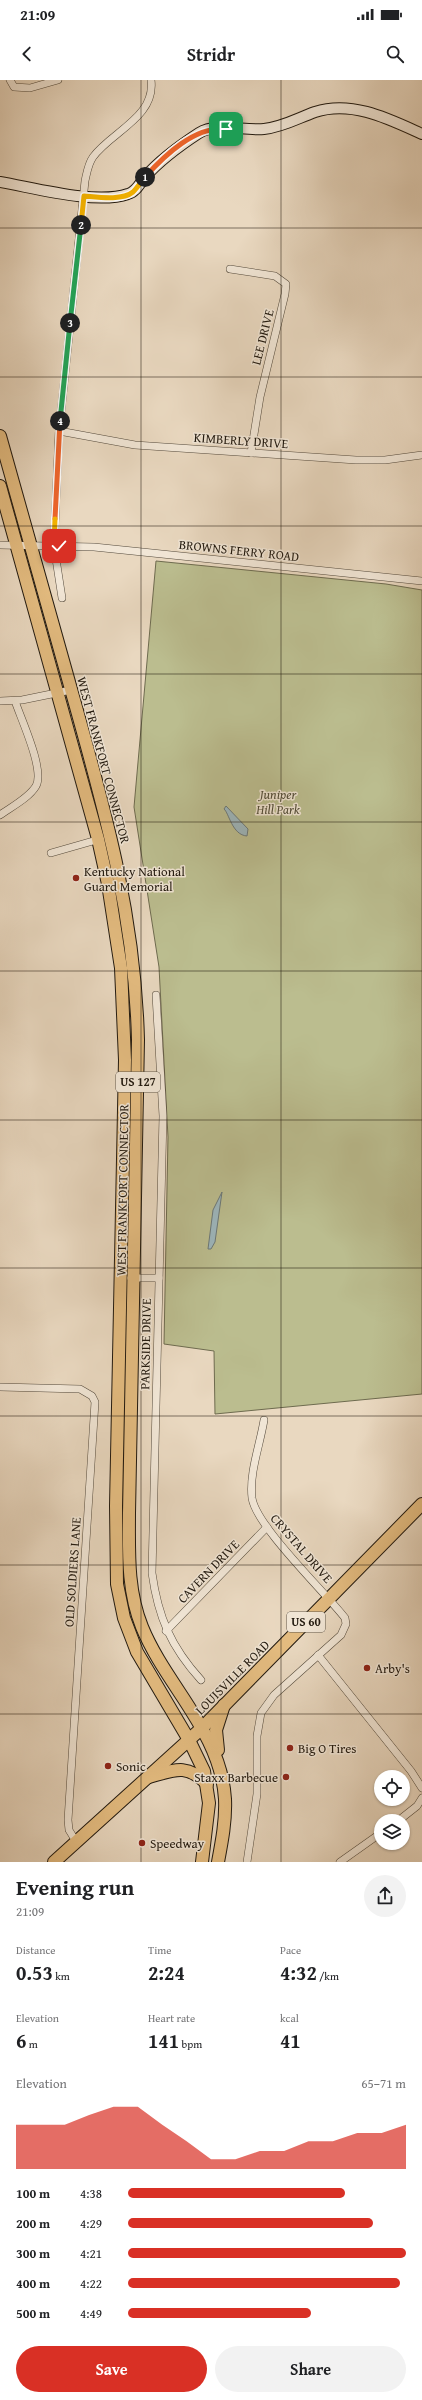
<!DOCTYPE html>
<meta charset="utf-8">
<style>
body{margin:0;font-family:"Gentium Book Plus",serif;background:#f2f2f2;color:#202124;height:100vh;display:flex;flex-direction:column;font-size:15px;white-space:nowrap}
*{box-sizing:border-box;margin:0}
p{font-size:13px;color:#757577}
.icon{flex:none;width:22px;height:22px;fill:none;stroke:currentColor;stroke-width:2;stroke-linecap:round;stroke-linejoin:round}
.map{position:relative;height:1782px;overflow:hidden}
.sheet{display:flex;flex-direction:column;background:#fff;flex:1}
.sheet>*{flex:none}
.buttons{position:absolute;left:374px;top:1690px;display:grid;gap:8px}
.buttons a{display:grid;place-items:center;width:36px;height:36px;border-radius:50%;background:#fff;box-shadow:0 1px 3px #0004;font-size:20px}
.pin{position:absolute;display:grid;place-items:center;width:34px;height:34px;color:#fff;margin:-17px;border-radius:8px;box-shadow:0 2px 6px #0006}
.km{position:absolute;width:20px;height:20px;margin:-10px;border-radius:50%;background:#222;color:#fff;font-size:11px;line-height:20px;text-align:center}
.round{display:grid;place-items:center;flex:none;width:42px;height:42px;border-radius:21px;background:#f2f2f2}
.head{display:flex;align-items:center;justify-content:space-between;height:68px;padding:0 16px}
h1{font-size:22px;font-weight:700;line-height:30px}
.stats{display:grid;grid-template-columns:repeat(3,1fr);gap:6px;height:68px;padding:4px 16px}
.stats div{display:grid;align-content:center}
.stats b{font-size:20px;font-weight:700}
.stats small{font-size:11px;font-weight:400}
.stats p{font-size:11px}
.chart{height:112px;padding:8px 16px}
.chart p{display:flex;justify-content:space-between}
.chart svg{width:100%;height:72px;margin-top:4px;fill:#d93025;opacity:.7}
.button{display:flex;gap:8px;margin-top:auto;padding:8px 16px}
.button a{flex:1;height:46px;border-radius:24px;background:#d93025;color:#fff;font-size:16px;font-weight:700;line-height:46px;text-align:center}
.button a+a{background:#f2f2f2;color:#202124}
ul{padding:0 16px;list-style:none;font-size:13px}
li{display:grid;grid-template-columns:64px 48px 1fr;align-items:center;height:30px}
li i{height:10px;border-radius:5px;background:#d93025}
.status{display:flex;justify-content:space-between;align-items:center;height:28px;padding:0 20px;background:#fff;direction:ltr}
.status svg{height:11px;fill:currentColor}
header{display:flex;justify-content:space-between;align-items:center;height:52px;padding:0 16px;background:#fff;font-size:18px;font-weight:700}
.map>svg:first-child{display:block}
.green{fill:#bbbd8f;stroke:#6e6b4f}
.water{fill:#9db7be;stroke:#6b7878}
.lines{fill:none;stroke-linecap:round;stroke-linejoin:round}
.minor-casing{stroke:#53493b;stroke-width:8}
.secondary-casing{stroke:#21190f;stroke-width:12}
.primary-casing{stroke:#21190f;stroke-width:14}
.trunk-casing{stroke:#21190f;stroke-width:14}
.minor{stroke:#f1e6d6;stroke-width:7}
.secondary{stroke:#f1e6d6;stroke-width:10}
.primary{stroke:#e4bc80;stroke-width:12}
.trunk{stroke:#e4bc80;stroke-width:12}
.split-1-casing{stroke:#fff;stroke-width:8}
.split-2-casing{stroke:#fff;stroke-width:8}
.split-3-casing{stroke:#fff;stroke-width:8}
.split-4-casing{stroke:#fff;stroke-width:8}
.split-5-casing{stroke:#fff;stroke-width:8}
.split-6-casing{stroke:#fff;stroke-width:8}
.split-1{stroke:#f0652b;stroke-width:5}
.split-2{stroke:#f5b400;stroke-width:5}
.split-3{stroke:#22a559;stroke-width:5}
.split-4{stroke:#22a559;stroke-width:5}
.split-5{stroke:#f0652b;stroke-width:5}
.split-6{stroke:#f5b400;stroke-width:5}
.grid{fill:none;stroke:#21190f;stroke-width:1;stroke-opacity:0.55}
.poi-dot{fill:#8f2418;stroke:#f1e6d6;stroke-width:1.5}
.labels{text-anchor:middle;stroke-width:3;stroke-linejoin:round;paint-order:stroke}
.shield{fill:#f1e6d6;stroke:#5f564b;stroke-width:1}
.shield-label{font-size:12px;font-weight:bold;fill:#21190f}
.street-label{font-size:13px;fill:#21190f;stroke:#f1e6d6}
.park-label{font-size:13px;font-style:italic;fill:#4f4a35;stroke:#f1e6d6}
.poi-label{font-size:13px;fill:#21190f;stroke:#f1e6d6;text-anchor:start}
</style>
<div class="status"><b>21:09</b><svg viewBox="0 0 49 12"><path d="M0 12V9h3v3zM5 12V6h3v6zM10 12V3h3v9zM15 12V0h3v12zM26 1h20v11H26zM47 4h2v5h-2z"/></svg></div>
<header><svg class="icon" aria-label="back" viewBox="0 0 24 24"><path d="M15 5l-7 7 7 7"/></svg>Stridr<svg class="icon" aria-label="search" viewBox="0 0 24 24"><circle cx="10" cy="10" r="6"/><path d="M15 15l6 6"/></svg></header>
<div class="map">
<svg width="422" height="1782" viewBox="0 0 422 1782">
<rect width="100%" height="100%" fill="#e9d8c0"/>
<filter id="stains"><feTurbulence type="fractalNoise" baseFrequency=".005" numOctaves="4"/><feColorMatrix values="0 0 0 0 .2 0 0 0 0 .09 0 0 0 0 .02 0 0 0 .5 -.17"/></filter>
<radialGradient id="worn" r=".72"><stop offset=".6" stop-color="#630" stop-opacity="0"/><stop offset="1" stop-color="#630" stop-opacity=".3"/></radialGradient>
<polygon class="green" points="156,481 386,504 422,510 422,1314 215,1334 214,1271 164,1264 168,1057 159,887 134,727"/>
<g class="water">
<path d="M226,726L248,749L247,756C232,755 229,733 224,729Z"/>
<polygon points="222,1112 215,1162 211,1169 208,1169 213,1130"/>
</g>
<g class="lines">
<defs>
<g id="minor">
<polyline points="10,0 14,7 30,8 58,0"/>
<polyline points="230,189 275,196 286,204 285,214 260,317 251,373"/>
<polyline points="59,351 135,365 356,380 385,380 422,375"/>
<polyline points="0,465 94,467 422,501"/>
<path d="M62,518L54,466L59,351L85,101C87,92 88,84 93,77C111,52 156,37 151,0"/>
<polyline points="0,621 22,620 71,610"/>
<path d="M0,735C11,727 29,718 36,706C45,690 21,639 15,621"/>
<polyline points="51,773 100,759"/>
<path d="M156,915L163,1036L152,1493C158,1537 171,1567 201,1600"/>
<polyline points="131,1198 159,1198"/>
<polyline points="0,1307 80,1309 92,1316 95,1322 68,1740 69,1750 77,1763"/>
<polyline points="166,1551 267,1447"/>
<polyline points="318,1575 411,1691 422,1708"/>
<polyline points="398,1741 417,1726 422,1718"/>
<path d="M247,1782L257,1714V1656L261,1633L274,1615L341,1555L346,1544L345,1538C324,1511 256,1446 252,1418C249,1393 260,1365 264,1340"/>
<polyline points="340,1782 381,1753"/>
</g>
<path id="secondary" d="M0,102C35,108 96,125 128,114C136,112 140,103 145,97C160,80 179,66 199,53C216,42 244,51 264,49C283,47 298,38 315,32C352,20 389,39 422,54"/>
<polyline id="primary" points="54,1782 202,1648 422,1424"/>
<g id="trunk">
<path d="M0,356C25,447 51,537 76,627C108,741 135,841 138,960L129,1433C129,1472 127,1510 142,1547C166,1606 221,1652 225,1719C226,1740 222,1761 218,1782"/>
<polyline points="0,406 98,759 108,804 121,888 125,980 116,1426 117,1504 124,1538 137,1572 189,1660 204,1691 209,1723 202,1782"/>
<polyline points="218,1670 216,1650 224,1625"/>
<path d="M149,1697C174,1690 187,1683 207,1704"/>
</g>
</defs>
<use href="#minor" class="minor-casing"/>
<use href="#secondary" class="secondary-casing"/>
<use href="#primary" class="primary-casing"/>
<use href="#trunk" class="trunk-casing"/>
<use href="#minor" class="minor"/>
<use href="#secondary" class="secondary"/>
<use href="#primary" class="primary"/>
<use href="#trunk" class="trunk"/>
</g>
<g class="lines">
<defs>
<path id="split-1" d="M145,97C165,75 195,46 226,49"/>
<path id="split-2" d="M81,145L84,116C97,117 122,121 133,112C137,108 141,102 145,97"/>
<polyline id="split-3" points="70,243 81,145"/>
<polyline id="split-4" points="60,341 70,243"/>
<polyline id="split-5" points="55,439 60,341"/>
<polyline id="split-6" points="55,439 54,466 59,466"/>
</defs>
<use href="#split-1" class="split-1-casing"/>
<use href="#split-2" class="split-2-casing"/>
<use href="#split-3" class="split-3-casing"/>
<use href="#split-4" class="split-4-casing"/>
<use href="#split-5" class="split-5-casing"/>
<use href="#split-6" class="split-6-casing"/>
<use href="#split-1" class="split-1"/>
<use href="#split-2" class="split-2"/>
<use href="#split-3" class="split-3"/>
<use href="#split-4" class="split-4"/>
<use href="#split-5" class="split-5"/>
<use href="#split-6" class="split-6"/>
</g>
<path class="grid" d="M141,0V1782M281,0V1782M0,148H422M0,297H422M0,446H422M0,594H422M0,742H422M0,891H422M0,1040H422M0,1188H422M0,1336H422M0,1485H422M0,1634H422"/>
<g class="poi-dot">
<circle cx="76" cy="798" r="4"/>
<circle cx="367" cy="1588" r="4"/>
<circle cx="290" cy="1668" r="4"/>
<circle cx="108" cy="1686" r="4"/>
<circle cx="286" cy="1697" r="4"/>
<circle cx="142" cy="1763" r="4"/>
</g>
<g class="labels">
<g class="shield">
<rect x="116" y="992" width="44" height="20" rx="3"/>
<rect x="287" y="1532" width="38" height="20" rx="3"/>
</g>
<g class="shield-label">
<text x="138" y="1006">US 127</text>
<text x="306" y="1546">US 60</text>
</g>
<g class="street-label">
<text transform="translate(262 257) rotate(-76)" y="5">LEE DRIVE</text>
<text transform="translate(241 360) rotate(4)" y="5">KIMBERLY DRIVE</text>
<text transform="translate(239 470) rotate(6)" y="5">BROWNS FERRY ROAD</text>
<text transform="translate(104 680) rotate(75)" y="5">WEST FRANKFORT CONNECTOR</text>
<text transform="translate(122 1110) rotate(-89)" y="5">WEST FRANKFORT CONNECTOR</text>
<text transform="translate(145 1264) rotate(-89)" y="5">PARKSIDE DRIVE</text>
<text transform="translate(302 1468) rotate(49)" y="5">CRYSTAL DRIVE</text>
<text transform="translate(208 1491) rotate(-46)" y="5">CAVERN DRIVE</text>
<text transform="translate(72 1492) rotate(-86)" y="5">OLD SOLDIERS LANE</text>
<text transform="translate(232 1597) rotate(-45)" y="5">LOUISVILLE ROAD</text>
</g>
<g class="park-label">
<text x="278" y="719">Juniper<tspan x="278" dy="15">Hill Park</tspan></text>
</g>
<g class="poi-label">
<text x="84" y="796">Kentucky National<tspan x="84" dy="15">Guard Memorial</tspan></text>
<text x="375" y="1593">Arby's</text>
<text x="298" y="1673">Big O Tires</text>
<text x="116" y="1691">Sonic</text>
<text x="278" y="1702" text-anchor="end">Staxx Barbecue</text>
<text x="150" y="1768">Speedway</text>
</g>
</g>
<rect width="100%" height="100%" filter="url(#stains)"/>
<rect width="100%" height="100%" fill="url(#worn)"/>
</svg>
<div class="buttons">
<a><svg class="icon" aria-label="locate" viewBox="0 0 24 24"><circle cx="12" cy="12" r="6"/><path d="M12 2v4M12 18v4M2 12h4M18 12h4"/></svg></a>
<a><svg class="icon" aria-label="layers" viewBox="0 0 24 24"><path d="M12 4l9 5-9 5-9-5zM3 14l9 5 9-5"/></svg></a>
</div>
<div class="pin" style="left:226px;top:49px;background:#1e9e55"><svg class="icon" aria-label="arrive" viewBox="0 0 24 24"><path d="M6 21V4h12l-3 4 3 4H6"/></svg></div>
<div class="pin" style="left:59px;top:466px;background:#d93025"><svg class="icon" aria-label="check" viewBox="0 0 24 24"><path d="M5 12l5 5 9-10"/></svg></div>
<b class="km" style="left:145px;top:97px">1</b>
<b class="km" style="left:81px;top:145px">2</b>
<b class="km" style="left:70px;top:243px">3</b>
<b class="km" style="left:60px;top:341px">4</b>
</div>
<section class="sheet">
<div class="head"><div><h1>Evening run</h1><p>21:09</p></div><a class="round"><svg class="icon" aria-label="share" viewBox="0 0 24 24"><path d="M12 15V3M7 8l5-5 5 5M5 13v7h14v-7"/></svg></a></div>
<div class="stats">
<div><p>Distance</p><b>0.53<small> km</small></b></div>
<div><p>Time</p><b>2:24</b></div>
<div><p>Pace</p><b>4:32<small> /km</small></b></div>
</div>
<div class="stats">
<div><p>Elevation</p><b>6<small> m</small></b></div>
<div><p>Heart rate</p><b>141<small> bpm</small></b></div>
<div><p>kcal</p><b>41</b></div>
</div>
<div class="chart"><p><span>Elevation</span>65–71 m</p>
<svg viewBox="0 0 160 44" preserveAspectRatio="none"><path d="M0 44V17L10 17L20 17L30 11L40 6L50 6L60 17L70 27L80 38L90 38L100 33L110 33L120 27L130 27L140 22L150 22L160 17V44z"/></svg>
</div>
<ul>
<li><b>100 m</b>4:38<i style="width:78%"></i></li>
<li><b>200 m</b>4:29<i style="width:88%"></i></li>
<li><b>300 m</b>4:21<i style="width:100%"></i></li>
<li><b>400 m</b>4:22<i style="width:98%"></i></li>
<li><b>500 m</b>4:49<i style="width:66%"></i></li>
</ul>
<div class="button"><a>Save</a><a>Share</a></div>
</section>
